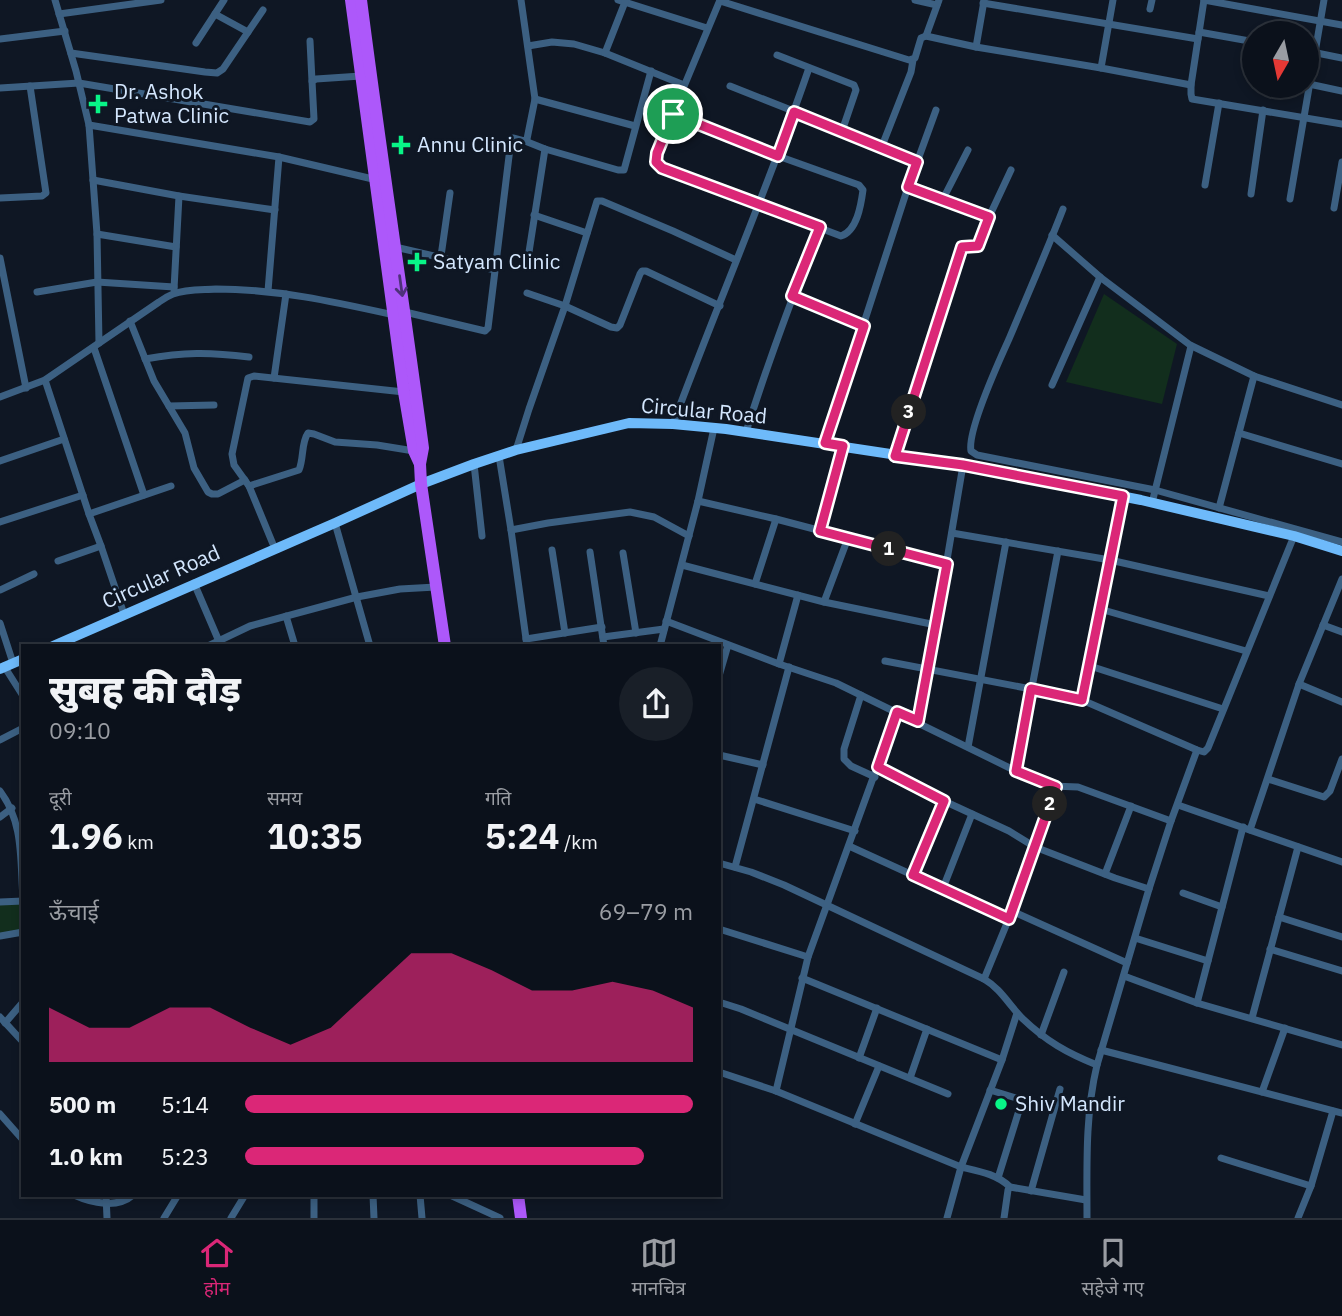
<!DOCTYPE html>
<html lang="hi">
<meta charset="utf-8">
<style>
body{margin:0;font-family:"IBM Plex Sans","Noto Sans Devanagari",sans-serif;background:#191f28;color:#f1f3f6;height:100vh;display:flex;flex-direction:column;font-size:26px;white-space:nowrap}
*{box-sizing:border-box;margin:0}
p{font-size:23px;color:#9a9da3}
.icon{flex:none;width:38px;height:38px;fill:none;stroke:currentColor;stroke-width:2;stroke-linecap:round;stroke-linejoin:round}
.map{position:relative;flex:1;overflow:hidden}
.details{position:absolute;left:21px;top:644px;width:700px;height:553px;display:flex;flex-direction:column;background:#0b111b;border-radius:0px;box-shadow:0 4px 10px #0003,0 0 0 2px #2b313a}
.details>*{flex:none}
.needle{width:46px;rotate:189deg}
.tools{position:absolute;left:1242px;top:21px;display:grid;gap:14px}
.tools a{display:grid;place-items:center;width:77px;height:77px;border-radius:50%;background:#0b111b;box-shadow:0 4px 10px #0003,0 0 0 2px #2b313a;font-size:35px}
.pin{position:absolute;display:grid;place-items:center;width:60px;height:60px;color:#fff;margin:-30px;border:4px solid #fff;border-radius:50%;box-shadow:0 2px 7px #0007}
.km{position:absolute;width:35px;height:35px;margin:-18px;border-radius:50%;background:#222;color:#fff;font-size:19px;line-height:35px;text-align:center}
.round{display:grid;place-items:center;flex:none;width:74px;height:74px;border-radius:37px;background:#191f28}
.overview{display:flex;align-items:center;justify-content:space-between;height:119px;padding:0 28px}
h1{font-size:38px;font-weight:800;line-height:52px}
.stats{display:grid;grid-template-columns:repeat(3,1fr);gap:10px;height:119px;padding:7px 28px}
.stats div{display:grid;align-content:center}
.stats b{font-size:35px;font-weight:800}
.stats small{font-size:19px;font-weight:400}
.stats p{font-size:19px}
.chart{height:196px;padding:14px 28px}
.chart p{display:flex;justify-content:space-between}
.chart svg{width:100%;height:126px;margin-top:7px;fill:#db2777;opacity:.7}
ul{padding:0 28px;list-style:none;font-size:23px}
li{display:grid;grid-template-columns:112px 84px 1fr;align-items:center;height:52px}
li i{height:18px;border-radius:9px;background:#db2777}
.tab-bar{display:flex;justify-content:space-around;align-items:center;height:98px;border-top:2px solid #2b313a;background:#0b111b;font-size:19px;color:#9a9da3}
.tab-bar a{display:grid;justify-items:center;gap:4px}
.tab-bar .selected{color:#db2777}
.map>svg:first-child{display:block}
.green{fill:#122e1d}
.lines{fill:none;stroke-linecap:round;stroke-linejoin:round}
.minor{stroke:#3c6082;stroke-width:7}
.secondary{stroke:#6ebafa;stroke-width:10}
.trunk{stroke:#ad58fa;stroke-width:12}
.oneway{stroke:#4e317a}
.route-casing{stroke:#fff;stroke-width:14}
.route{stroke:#db2777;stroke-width:9}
.poi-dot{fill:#08f587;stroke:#0f1724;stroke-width:2.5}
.labels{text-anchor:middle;stroke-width:6;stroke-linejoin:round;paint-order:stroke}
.poi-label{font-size:21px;fill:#d4e7fe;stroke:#0f1724;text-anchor:start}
.street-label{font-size:21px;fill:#d4e7fe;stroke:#0f1724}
</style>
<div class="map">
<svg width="1342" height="1218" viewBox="0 0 1342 1218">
<rect width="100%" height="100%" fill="#0f1724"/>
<g class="green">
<polygon points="1104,294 1177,344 1162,404 1066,382"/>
<polygon points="0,904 21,904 23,930 0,934"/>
</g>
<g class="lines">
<g class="minor">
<polyline points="55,0 76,71 89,125 97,234 99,343"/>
<polyline points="618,0 707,28"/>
<polyline points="915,0 937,5"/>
<polyline points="1204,0 1191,85 1191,94 1192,99 1342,124"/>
<polyline points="1204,0 1342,25"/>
<polyline points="720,1 909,60 915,58 921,38 926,36 976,47 1101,68 1113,0"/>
<polyline points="983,3 1198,39"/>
<polyline points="1150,9 1152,0"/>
<polyline points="59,14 161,0"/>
<polyline points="215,14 248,32"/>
<polyline points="1199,32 1255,42"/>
<polyline points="926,36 939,0"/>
<polyline points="0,39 65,31"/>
<polyline points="310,41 312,81"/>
<polyline points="196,43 224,0"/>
<polyline points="528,46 552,42 574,44 605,53 684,85"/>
<polyline points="976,47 984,1"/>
<polyline points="1307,51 1342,58"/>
<polyline points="71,53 205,72 217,73 223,69 263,10"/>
<polyline points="605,53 625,2"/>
<polyline points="777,55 854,85 856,90 842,131"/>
<polyline points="1101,68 1191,85"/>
<polyline points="1309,84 1342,91"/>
<polyline points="730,86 882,146 917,162"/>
<polyline points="0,88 79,83 310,122 314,119 312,81 316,79 361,76"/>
<polyline points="535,99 635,126"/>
<path d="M673,114L778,156L859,185L863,190C861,205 857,231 841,236L662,168L657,164V154L665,132L720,0"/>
<polyline points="89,125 279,157 377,180"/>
<polyline points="525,141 545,149 618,170 624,170 651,71"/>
<polyline points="882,146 911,72 913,60"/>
<polyline points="93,180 179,196 275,210"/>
<polyline points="1205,185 1219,103"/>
<polyline points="908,187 989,217"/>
<polyline points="1251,194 1263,110"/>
<polyline points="0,198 42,196 46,193 30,86"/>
<polyline points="943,199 968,150"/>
<polyline points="1290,199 1324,0"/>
<polyline points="1334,208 1342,162"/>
<path d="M1063,209C1046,253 1027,296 1009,339C999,361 967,431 971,451L977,455L1155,490L1342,542"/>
<polyline points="534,215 587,233"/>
<polyline points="97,234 176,247"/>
<polyline points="1052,235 1100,277 1190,345 1254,376 1342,405"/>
<polyline points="395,247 495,270"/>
<polyline points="529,252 545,149"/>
<polyline points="441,256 450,193"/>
<polyline points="0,258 26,388"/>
<polyline points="174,289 179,196"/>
<polyline points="268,291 279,157"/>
<polyline points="37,292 97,282 174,287"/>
<polyline points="527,293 565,306 611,327 617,328 620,325 640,274 642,271 646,271 720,306"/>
<polyline points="792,296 864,326"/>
<polyline points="405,312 485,331 488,328 511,140 513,138 524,141 527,139 535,99 521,0"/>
<polyline points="130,321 154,381 185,433 194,468 208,492 212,494 218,494 245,480"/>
<polyline points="94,348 144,495"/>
<path d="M145,359C184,352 209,352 249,357"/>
<polyline points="274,378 286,294"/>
<polyline points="45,380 89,514 101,546 124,614"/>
<polyline points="1052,385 1100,277"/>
<path d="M0,397L45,380L159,302C163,299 168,296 173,294C186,289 202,290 216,289C277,289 335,302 394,315"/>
<polyline points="169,406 214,405"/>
<path d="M673,424C717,305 768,188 809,68"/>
<path d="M746,432C768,362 793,295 820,227"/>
<polyline points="1239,433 1342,464"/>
<polyline points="825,443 908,187 936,110"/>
<polyline points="516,450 529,409 565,306 597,201 602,201 673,231 736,260"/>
<polyline points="499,456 511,530 527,646"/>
<polyline points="895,456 962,247 965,246 976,247 979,244 989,217 1011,170"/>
<polyline points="0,461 64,439"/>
<polyline points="474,464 482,536"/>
<path d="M249,486L299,470C304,458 301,443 308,433L314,434L335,442L377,445L414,451"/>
<polyline points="698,501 776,519 947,564"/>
<polyline points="1152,503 1191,346"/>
<polyline points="1219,508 1254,376"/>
<polyline points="89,514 171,486"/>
<polyline points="0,522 83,495"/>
<polyline points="335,523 370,646"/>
<polyline points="511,530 548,523 630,512 654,517 689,536"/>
<polyline points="820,531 843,446"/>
<polyline points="952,533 1110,560 1269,596"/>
<polyline points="275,549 249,486 234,465 232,454 248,378 254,376 404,392"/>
<polyline points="552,550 565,633"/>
<polyline points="590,552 604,646"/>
<polyline points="623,553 636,633"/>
<polyline points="58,561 101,546"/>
<polyline points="682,565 824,602 936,625"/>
<polyline points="194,583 221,646"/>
<polyline points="755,584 776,519"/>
<polyline points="0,590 34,574"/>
<polyline points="824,602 848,538"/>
<polyline points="1100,609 1246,651"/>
<polyline points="286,616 295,646"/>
<polyline points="666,621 779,664 836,683 1016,771 1052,786 1078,787 1171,821"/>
<polyline points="0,623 13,663"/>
<polyline points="1323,625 1342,632"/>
<polyline points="603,637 664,629"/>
<polyline points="526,639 602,627"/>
<polyline points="208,646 250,626 357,597 400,589 436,587"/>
<polyline points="660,646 698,501 714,428"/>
<polyline points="885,661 1031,689 1082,700 1197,750 1204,752 1208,748 1294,536"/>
<polyline points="779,664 798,595"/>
<polyline points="4,666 23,696"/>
<polyline points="1090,666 1223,709"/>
<polyline points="719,676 728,645"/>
<polyline points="1299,684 1342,702"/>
<polyline points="861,695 844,749 844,759 851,766 875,777"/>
<polyline points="1082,700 1123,496"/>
<polyline points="917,721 936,625 963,465"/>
<polyline points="0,740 23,728"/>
<polyline points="968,747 1006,542"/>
<polyline points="719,755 763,765"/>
<polyline points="878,767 944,801 1009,831 1035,847 1115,878 1149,889"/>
<polyline points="1016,771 1058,551"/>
<polyline points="1268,779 1324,797 1330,791 1342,759"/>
<path d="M0,791C24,823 20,859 23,898"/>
<polyline points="754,799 855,831"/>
<polyline points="1178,805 1342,862"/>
<polyline points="0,817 12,808"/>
<polyline points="1250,830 1299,684 1342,579"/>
<polyline points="849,846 1009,919"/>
<path d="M719,863L751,872L784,885L984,979C1001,989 1009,1005 1023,1019C1046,1041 1067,1053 1097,1065"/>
<polyline points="735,867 789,667"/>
<polyline points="1105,874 1131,806"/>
<polyline points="913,875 944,801"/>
<polyline points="943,888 972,814"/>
<polyline points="1183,893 1222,907"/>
<polyline points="0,902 23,901"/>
<polyline points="1012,911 1127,963"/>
<polyline points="1279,917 1342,937"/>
<polyline points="719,929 808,957"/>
<polyline points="0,936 23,932"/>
<polyline points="1135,938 1208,961"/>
<polyline points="1270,949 1342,971"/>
<polyline points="1124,976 1197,1003 1342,1045"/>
<polyline points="802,978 1002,1060"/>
<polyline points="984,979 1012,911 1056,787"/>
<polyline points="719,1002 741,1009 948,1094"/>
<polyline points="1197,1003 1243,827"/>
<polyline points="0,1017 23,1042"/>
<polyline points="1252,1018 1298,847"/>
<polyline points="5,1023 23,1002"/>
<polyline points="1041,1035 1064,972"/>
<polyline points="1101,1050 1342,1113"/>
<polyline points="859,1058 877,1008"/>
<path d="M719,1072L776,1091L961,1167C978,1171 997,1174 1010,1187L1086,1200"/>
<polyline points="910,1078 927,1029"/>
<polyline points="990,1090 1016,1098 1021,1104 998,1178"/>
<polyline points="776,1091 808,957 897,712"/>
<polyline points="1262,1092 1285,1028"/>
<polyline points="0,1114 23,1140"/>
<polyline points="855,1124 879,1066"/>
<polyline points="1221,1158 1311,1186"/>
<polyline points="1031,1191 1060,1089"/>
<path d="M74,1195C92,1203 117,1209 133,1195"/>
<polyline points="106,1195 107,1218"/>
<polyline points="314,1195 314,1218"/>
<polyline points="373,1195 374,1218"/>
<polyline points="420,1195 422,1218"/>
<polyline points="450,1195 500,1218"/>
<polyline points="164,1218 178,1195"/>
<polyline points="231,1218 245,1195"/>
<polyline points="947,1218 961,1167 1002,1060 1017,1013"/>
<polyline points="1004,1218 1008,1190 1010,1187"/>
<path d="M1087,1218C1087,1167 1085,1115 1097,1065L1149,889L1171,821L1197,750"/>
<polyline points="1298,1218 1311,1186 1333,1111"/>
</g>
<g class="secondary">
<polyline points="53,646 335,523 421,484 474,464 516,450 629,423 673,424 726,429 963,465 1141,500 1294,536 1342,551"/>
<polyline points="0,669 23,659"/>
</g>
<g class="trunk">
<polyline points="351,0 404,392 414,451 420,464"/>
<path d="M361,0C380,149 403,298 423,448L420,464L421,484L445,646"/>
<polyline points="518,1195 521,1218"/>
</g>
</g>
<defs><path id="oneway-shaft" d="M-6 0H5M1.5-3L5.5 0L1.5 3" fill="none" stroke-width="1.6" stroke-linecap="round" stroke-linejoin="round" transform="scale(1.75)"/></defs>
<use class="oneway" href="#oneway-shaft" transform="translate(401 286) rotate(82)"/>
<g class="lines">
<defs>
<polygon id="route" points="794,112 917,162 908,187 989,217 978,246 962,247 895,456 963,465 1123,496 1082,700 1031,689 1016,771 1056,787 1009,919 913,875 944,801 878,767 897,712 918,721 947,564 820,531 843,446 825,443 864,326 792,296 820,227 662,168 656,162 657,153 673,114 778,156"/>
</defs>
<use href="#route" class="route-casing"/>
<use href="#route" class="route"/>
</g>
<g class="poi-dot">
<path d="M94.5 93.5h7v7h7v7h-7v7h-7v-7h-7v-7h7z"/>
<path d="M397.5 134.5h7v7h7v7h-7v7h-7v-7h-7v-7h7z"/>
<path d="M413.5 251.5h7v7h7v7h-7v7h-7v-7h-7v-7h7z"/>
<circle cx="1001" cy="1104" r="7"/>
</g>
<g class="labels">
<g class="poi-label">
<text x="114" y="99">Dr. Ashok<tspan x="114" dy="24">Patwa Clinic</tspan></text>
<text x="417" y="152">Annu Clinic</text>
<text x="433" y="269">Satyam Clinic</text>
<text x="1015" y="1111">Shiv Mandir</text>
</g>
<g class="street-label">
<text transform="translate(704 411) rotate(5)" y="7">Circular Road</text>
<text transform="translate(161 577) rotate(-24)" y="7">Circular Road</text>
</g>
</g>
</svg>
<div class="tools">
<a><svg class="needle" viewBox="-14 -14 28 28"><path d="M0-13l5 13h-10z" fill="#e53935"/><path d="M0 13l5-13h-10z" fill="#9a9da3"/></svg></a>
</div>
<div class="pin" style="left:673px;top:114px;background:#1e9e55"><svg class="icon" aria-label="arrive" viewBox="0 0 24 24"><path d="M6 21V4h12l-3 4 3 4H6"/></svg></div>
<b class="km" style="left:889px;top:549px">1</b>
<b class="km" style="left:1050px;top:804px">2</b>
<b class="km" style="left:909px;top:412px">3</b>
<section class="details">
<div class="overview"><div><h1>सुबह की दौड़</h1><p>09:10</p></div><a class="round"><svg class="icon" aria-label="share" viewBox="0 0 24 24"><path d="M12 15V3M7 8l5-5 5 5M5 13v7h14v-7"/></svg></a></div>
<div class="stats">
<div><p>दूरी</p><b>1.96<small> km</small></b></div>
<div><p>समय</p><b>10:35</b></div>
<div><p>गति</p><b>5:24<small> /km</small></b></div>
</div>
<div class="chart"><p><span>ऊँचाई</span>69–79 m</p>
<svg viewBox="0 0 160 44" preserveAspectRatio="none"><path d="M0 44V25L10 32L20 32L30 25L40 25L50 32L60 38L70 32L80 19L90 6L100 6L110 12L120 19L130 19L140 16L150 19L160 25V44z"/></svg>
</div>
<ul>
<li><b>500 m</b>5:14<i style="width:100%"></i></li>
<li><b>1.0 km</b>5:23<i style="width:89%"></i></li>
</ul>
</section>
</div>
<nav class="tab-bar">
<a class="selected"><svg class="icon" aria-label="home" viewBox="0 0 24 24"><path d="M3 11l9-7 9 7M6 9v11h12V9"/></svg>होम</a>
<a><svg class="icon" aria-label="map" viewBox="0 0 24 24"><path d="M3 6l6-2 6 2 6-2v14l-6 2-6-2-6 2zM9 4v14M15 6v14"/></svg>मानचित्र</a>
<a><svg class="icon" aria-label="saved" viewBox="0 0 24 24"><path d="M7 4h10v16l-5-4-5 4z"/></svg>सहेजे गए</a>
</nav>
